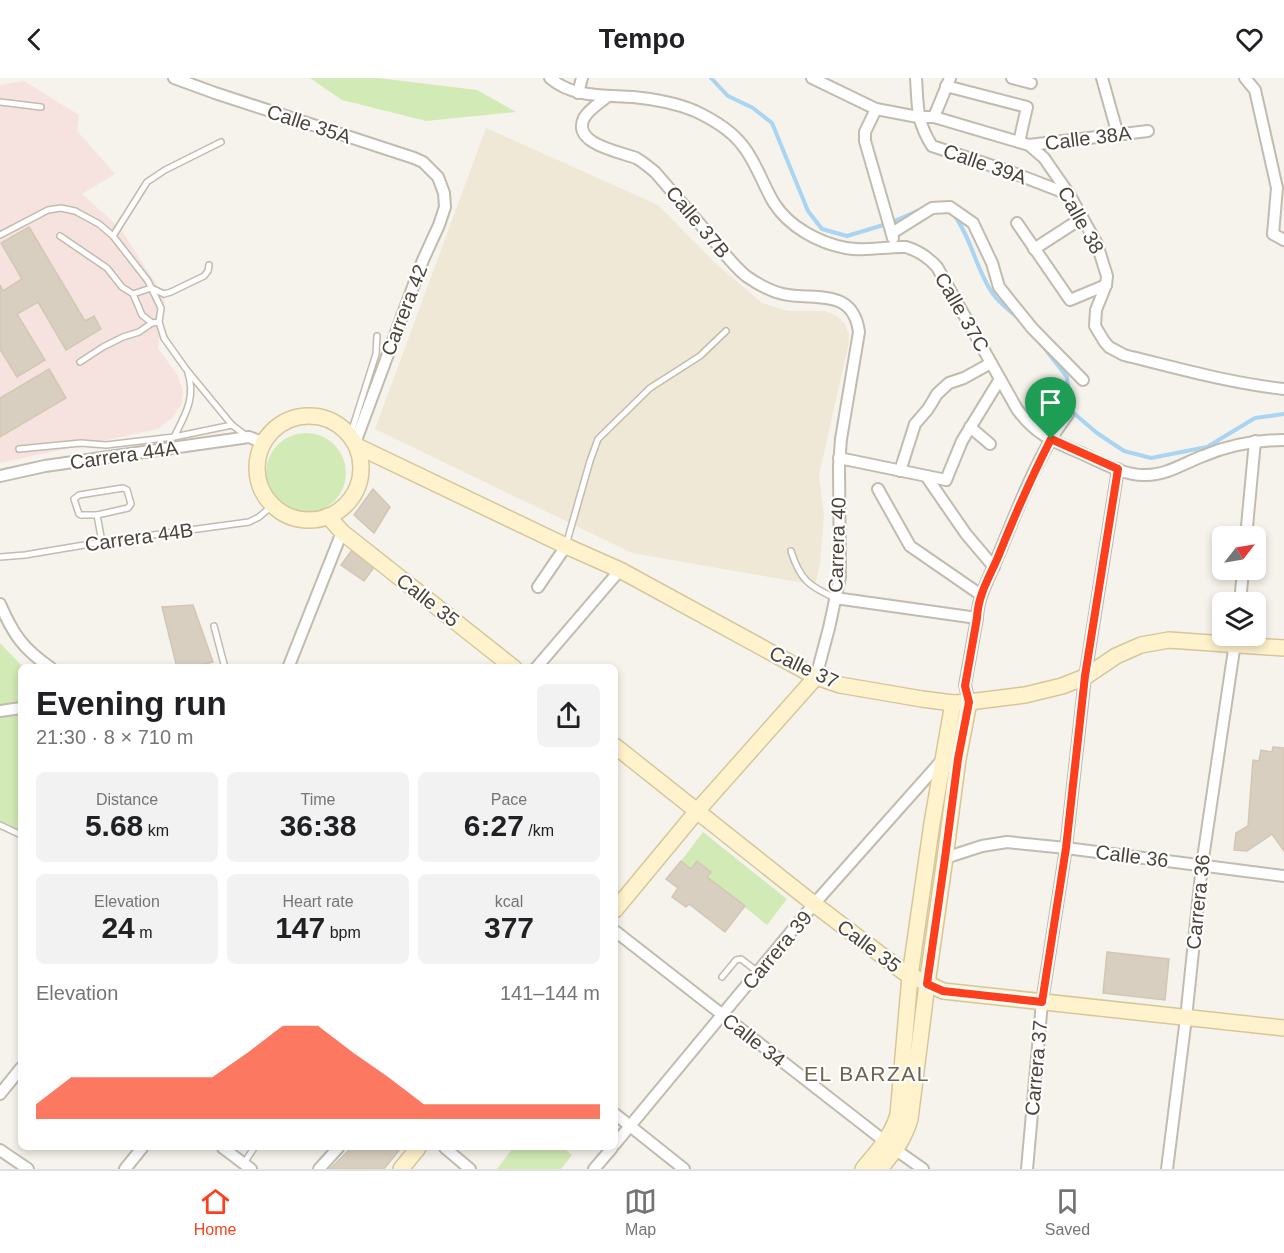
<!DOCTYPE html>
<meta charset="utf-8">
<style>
body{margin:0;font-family:Arial,sans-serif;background:#f2f2f2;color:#202124;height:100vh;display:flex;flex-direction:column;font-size:22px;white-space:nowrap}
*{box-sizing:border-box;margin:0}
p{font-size:20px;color:#757577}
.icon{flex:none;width:33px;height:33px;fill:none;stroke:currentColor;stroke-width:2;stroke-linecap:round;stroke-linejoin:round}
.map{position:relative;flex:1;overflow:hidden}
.panel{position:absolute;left:18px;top:586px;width:600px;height:486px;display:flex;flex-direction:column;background:#fff;border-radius:9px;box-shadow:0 3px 9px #0003}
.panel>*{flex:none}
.needle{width:39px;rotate:59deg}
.fabs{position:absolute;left:1212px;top:448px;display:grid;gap:12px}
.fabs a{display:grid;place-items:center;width:54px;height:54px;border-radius:9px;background:#fff;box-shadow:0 3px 9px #0003;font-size:30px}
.pin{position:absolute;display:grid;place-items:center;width:51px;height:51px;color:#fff;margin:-62px -26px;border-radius:50% 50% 50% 0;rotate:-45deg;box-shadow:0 0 6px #0007}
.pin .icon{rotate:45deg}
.round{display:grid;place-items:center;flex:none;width:63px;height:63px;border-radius:9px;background:#f2f2f2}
.summary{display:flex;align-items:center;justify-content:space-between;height:102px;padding:0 18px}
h1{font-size:33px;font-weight:700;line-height:45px}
.figures{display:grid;grid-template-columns:repeat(3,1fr);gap:9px;height:102px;padding:6px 18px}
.figures div{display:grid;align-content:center;border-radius:9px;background:#f2f2f2;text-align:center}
.figures b{font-size:30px;font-weight:700}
.figures small{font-size:16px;font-weight:400}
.figures p{font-size:16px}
.chart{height:168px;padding:12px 18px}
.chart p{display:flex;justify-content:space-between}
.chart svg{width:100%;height:108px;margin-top:6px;fill:#fc3f1d;opacity:.7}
header{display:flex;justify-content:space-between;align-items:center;height:78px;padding:0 18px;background:#fff;font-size:27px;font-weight:700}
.menu{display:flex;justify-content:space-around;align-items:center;height:84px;border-top:2px solid #e0e0e0;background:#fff;font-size:16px;color:#757577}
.menu a{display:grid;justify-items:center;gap:3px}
.menu .active{color:#fc3f1d}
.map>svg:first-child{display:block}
.education{fill:#efe8d6}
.medical{fill:#f6e3e0}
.green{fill:#d2eab5}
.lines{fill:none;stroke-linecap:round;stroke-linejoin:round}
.stream{stroke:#a9d4f2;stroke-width:4}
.building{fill:#d8cfc1;stroke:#d3c7b4;stroke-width:1.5}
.lane-casing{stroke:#c2bbae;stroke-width:8}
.street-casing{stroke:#c2bbae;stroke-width:14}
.secondary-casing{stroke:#d6c79b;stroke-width:18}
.lane{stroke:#fff;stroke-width:5}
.street{stroke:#fff;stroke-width:10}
.secondary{stroke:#fff3cd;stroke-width:15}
.route-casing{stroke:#fff;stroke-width:12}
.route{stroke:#fc3f1d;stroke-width:8}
.labels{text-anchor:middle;stroke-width:4.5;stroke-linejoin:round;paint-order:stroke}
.street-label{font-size:20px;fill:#4b4439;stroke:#fff}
.neighbourhood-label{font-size:21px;letter-spacing:1.5px;fill:#6e6250;stroke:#fff}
</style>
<header><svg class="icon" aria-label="back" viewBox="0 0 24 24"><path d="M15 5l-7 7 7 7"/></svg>Tempo<svg class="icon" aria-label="heart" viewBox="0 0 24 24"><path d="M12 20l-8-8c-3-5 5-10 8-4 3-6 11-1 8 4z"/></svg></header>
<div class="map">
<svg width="1284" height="1091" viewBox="0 0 1284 1091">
<rect width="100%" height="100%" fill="#f6f3ec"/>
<polygon class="education" points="486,50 658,127 713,183 762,225 788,233 825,233 837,238 845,246 849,257 848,269 819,397 824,439 820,486 815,507 632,475 375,351"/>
<polygon class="medical" points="24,3 79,37 77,53 115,96 82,116 120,150 165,220 158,270 178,298 183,314 181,327 173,339 158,351 0,385 0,7"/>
<g class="green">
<polygon points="310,0 378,0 477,12 516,34 426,43 342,22"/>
<circle cx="306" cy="395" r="40"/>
<polygon points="0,565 23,589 21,590 21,757 0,744"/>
<polygon points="703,754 787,821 767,847 707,799 711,794 698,783 691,791 681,783"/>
<polygon points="513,1070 563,1070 572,1077 561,1091 497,1091"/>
</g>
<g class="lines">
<g class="stream">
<polyline points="711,0 728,18 753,30 772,45 808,133 822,151 847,158 890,145 924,130"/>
<path d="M954,137C972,161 976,192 993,216C999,225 1009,232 1017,239"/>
<polyline points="1042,267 1067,299 1070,332 1097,355 1124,373 1151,380 1207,369 1255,340 1284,336"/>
</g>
</g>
<g class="building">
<polygon points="29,149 85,243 94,238 101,251 66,272 38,224 17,236 45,282 17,299 0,271 0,207 3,213 22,201 1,165"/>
<polygon points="49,291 66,320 0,359 0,320"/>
<polygon points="373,411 390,429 374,455 354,437"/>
<polygon points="352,472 375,488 364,503 341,487"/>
<polygon points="193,527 213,584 191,590 177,590 162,529"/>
<polygon points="1273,669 1284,670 1284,773 1272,756 1247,773 1234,772 1236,755 1248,748 1253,682 1259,683 1261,672 1272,674"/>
<polygon points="681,783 691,791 697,783 711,794 707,799 745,828 725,854 689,826 686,829 672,819 678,810 666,801"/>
<polygon points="1107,874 1169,881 1165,922 1103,915"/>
<polygon points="351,1070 401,1070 384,1091 330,1091"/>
</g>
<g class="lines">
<defs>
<g id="lane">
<polyline points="0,24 41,29"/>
<polyline points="0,157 48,132 61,130 75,133 99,146 113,158 148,203 161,230 159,244 164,260 186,291 232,347 248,359"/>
<polyline points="60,158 107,190 122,209 133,216 142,237 152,245 159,244"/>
<polyline points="113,158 147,104 165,92 221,64"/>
<polyline points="133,216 151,210 164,216 171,214 204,198 208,193 209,187"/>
<polyline points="80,284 103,269 123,259 139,254 152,245"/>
<polyline points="350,358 376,276 377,258"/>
<path d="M174,359C185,337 196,320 188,295"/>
<polyline points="19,371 81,365 106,367 174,359 232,347"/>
<polygon points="123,410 127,412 131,426 128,430 97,437 81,437 79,436 74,421 79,417"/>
<polyline points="97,437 102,464"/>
<polyline points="566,467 590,383 598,361 650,310 700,278 726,253"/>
<path d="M791,473C800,502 809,508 835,520"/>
<polyline points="0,479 25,477 102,464 249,444 259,439 273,427"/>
<polyline points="214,548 225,590"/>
<polyline points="0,747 21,757"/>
<polyline points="722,899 736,882 741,881 758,894"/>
<polyline points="244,1085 254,1070"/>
</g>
<g id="street">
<polyline points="174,0 215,15 414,80 423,84 438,99 444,115 445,129 439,147 423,182 355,365"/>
<path d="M550,0C573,20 604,17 633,19C654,21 676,25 695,33C712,41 732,53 743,68C756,84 763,107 774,125C789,149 819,165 846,170C866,174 886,168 906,169C919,173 928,179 937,189L1017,331C1036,357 1053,363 1081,375C1101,384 1124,398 1146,397C1167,397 1184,385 1203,378C1229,367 1256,362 1284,362"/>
<path d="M812,0L876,31L918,39H934L1029,67L1044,80L1069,116L1097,166L1107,198L1106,207L1096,232L1095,248L1104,263L1109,269L1124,277C1177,290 1229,305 1284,311"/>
<path d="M916,0C918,29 916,42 932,68L1011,94L1068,116"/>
<polyline points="1012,0 1031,5"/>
<polyline points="1102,0 1118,57"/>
<polyline points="1245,0 1255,12 1277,110 1273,156 1284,162"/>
<polyline points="946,8 1027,29 1019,64"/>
<polyline points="578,15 582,0"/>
<path d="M608,18C601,24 589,31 584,40C571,66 621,74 636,80C643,84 649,89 655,94C674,116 693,138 712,160C722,173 733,187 746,198C756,205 770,213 783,216C815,223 853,209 859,254L841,361L839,388L840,499L829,550L816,599"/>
<polyline points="876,31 865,54 865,63 893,160"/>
<polyline points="934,39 950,0"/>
<polyline points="1029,67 1148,53"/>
<polyline points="1017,145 1070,222 1106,207"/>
<polyline points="892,155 932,130 950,129 973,145 992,185 999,209 1032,250 1083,302"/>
<polyline points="1034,171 1082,140"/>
<polyline points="970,349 990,366"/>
<polyline points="839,380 946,402 962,363 1000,301"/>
<polyline points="900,393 915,346 928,331 937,316 949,305 964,300 991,285"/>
<polyline points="0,398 45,388 249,359 264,365"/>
<polyline points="926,398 966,456 994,489"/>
<polyline points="878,411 910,468 981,517"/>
<polyline points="1246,459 1255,363"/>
<polyline points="538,509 566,468"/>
<polyline points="835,520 977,540"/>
<polyline points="1240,525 1243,492"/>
<path d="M0,526C13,556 23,571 51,590"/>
<polyline points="288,590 342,454"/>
<polyline points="536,590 620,492"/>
<path d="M969,624L965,607L977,540C978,517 990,499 998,478C1014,440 1029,400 1050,363C1055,354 1062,345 1068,336"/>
<polyline points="0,633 21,630"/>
<polyline points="945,780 982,768 1007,764 1066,770 1284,798"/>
<polyline points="615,853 896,1072 923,1091"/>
<polyline points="0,1016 21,990"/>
<polyline points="615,1036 684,1091"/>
<polyline points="615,1066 814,826 943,681"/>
<polyline points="223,1070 251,1091"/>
<polyline points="445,1070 470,1091"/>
<polyline points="0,1072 28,1091"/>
<polyline points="125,1091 142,1070"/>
<polyline points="319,1091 338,1070"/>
<polyline points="594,1091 612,1070"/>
<polyline points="1027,1091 1042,924 1066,770 1085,599 1118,391"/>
<polyline points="1167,1091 1186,940 1202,787 1236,558"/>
</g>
<g id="secondary">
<circle cx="309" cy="390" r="52"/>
<polyline points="357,368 566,468 620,492 816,599 840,607 922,621 953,625 969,624 1025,617 1062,608 1085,599 1116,578 1141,567 1169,562 1284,570"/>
<polyline points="328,438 342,454 514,590"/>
<polyline points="615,668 814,826 905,895 943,913 1284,950"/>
<polyline points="615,832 697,733 816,599"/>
<polyline points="401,1091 418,1070"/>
<path d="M863,1091C878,1073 891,1059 898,1037L910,898L932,745L953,625"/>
<path d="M880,1091C894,1073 903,1064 910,1041L927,906L945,780L958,681L969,624"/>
</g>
</defs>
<use href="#lane" class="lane-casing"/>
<use href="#street" class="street-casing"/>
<use href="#secondary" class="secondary-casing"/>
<use href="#lane" class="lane"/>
<use href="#street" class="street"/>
<use href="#secondary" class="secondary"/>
</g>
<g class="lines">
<defs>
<path id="route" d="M1051,361L1118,391L1085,598L1066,770L1042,924L943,913L927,906L945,780L958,681L969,624L965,608L977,540C978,517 989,500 998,479C1014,439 1031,400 1051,361Z"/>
</defs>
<use href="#route" class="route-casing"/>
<use href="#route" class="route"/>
</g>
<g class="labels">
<g class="street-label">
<text transform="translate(309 46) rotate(18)" y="7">Calle 35A</text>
<text transform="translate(1088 60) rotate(-7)" y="7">Calle 38A</text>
<text transform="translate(985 86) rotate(19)" y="7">Calle 39A</text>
<text transform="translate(1081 142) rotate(61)" y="7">Calle 38</text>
<text transform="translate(698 144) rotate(50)" y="7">Calle 37B</text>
<text transform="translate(404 232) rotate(-69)" y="7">Carrera 42</text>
<text transform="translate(962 234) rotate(60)" y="7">Calle 37C</text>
<text transform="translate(124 377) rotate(-8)" y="7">Carrera 44A</text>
<text transform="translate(139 459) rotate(-8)" y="7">Carrera 44B</text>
<text transform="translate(837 467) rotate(-88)" y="7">Carrera 40</text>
<text transform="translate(428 522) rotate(38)" y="7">Calle 35</text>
<text transform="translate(804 589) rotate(25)" y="7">Calle 37</text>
<text transform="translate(1132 778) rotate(7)" y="7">Calle 36</text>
<text transform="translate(1198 824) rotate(-84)" y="7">Carrera 36</text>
<text transform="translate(869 868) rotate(37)" y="7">Calle 35</text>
<text transform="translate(777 872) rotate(-50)" y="7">Carrera 39</text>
<text transform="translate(754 962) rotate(38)" y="7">Calle 34</text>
<text transform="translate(1036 990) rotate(-85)" y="7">Carrera 37</text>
</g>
<g class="neighbourhood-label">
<text x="867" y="1003">EL BARZAL</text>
</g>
</g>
</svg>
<div class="fabs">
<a><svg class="needle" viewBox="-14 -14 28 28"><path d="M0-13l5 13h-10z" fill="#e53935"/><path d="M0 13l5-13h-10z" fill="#757577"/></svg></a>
<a><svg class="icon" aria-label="layers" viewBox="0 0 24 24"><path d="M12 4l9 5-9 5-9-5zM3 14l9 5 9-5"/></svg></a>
</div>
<div class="pin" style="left:1051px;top:361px;background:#1e9e55"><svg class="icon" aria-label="arrive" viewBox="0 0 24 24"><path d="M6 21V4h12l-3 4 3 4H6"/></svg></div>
<section class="panel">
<div class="summary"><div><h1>Evening run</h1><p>21:30 · 8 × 710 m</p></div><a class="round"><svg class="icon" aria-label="share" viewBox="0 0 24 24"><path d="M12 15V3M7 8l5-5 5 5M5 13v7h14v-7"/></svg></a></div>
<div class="figures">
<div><p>Distance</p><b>5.68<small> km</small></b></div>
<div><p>Time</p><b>36:38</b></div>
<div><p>Pace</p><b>6:27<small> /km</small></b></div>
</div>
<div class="figures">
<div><p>Elevation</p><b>24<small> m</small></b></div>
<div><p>Heart rate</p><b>147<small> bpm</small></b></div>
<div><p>kcal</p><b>377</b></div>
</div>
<div class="chart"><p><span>Elevation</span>141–144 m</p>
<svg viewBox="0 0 160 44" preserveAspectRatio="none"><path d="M0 44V38L10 27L20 27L30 27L40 27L50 27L60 17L70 6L80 6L90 17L100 27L110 38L120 38L130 38L140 38L150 38L160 38V44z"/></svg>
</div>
</section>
</div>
<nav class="menu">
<a class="active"><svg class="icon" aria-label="home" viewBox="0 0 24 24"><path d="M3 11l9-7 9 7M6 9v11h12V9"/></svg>Home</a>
<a><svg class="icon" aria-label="map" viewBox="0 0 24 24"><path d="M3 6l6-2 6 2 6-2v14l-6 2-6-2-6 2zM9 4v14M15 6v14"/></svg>Map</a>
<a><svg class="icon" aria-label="saved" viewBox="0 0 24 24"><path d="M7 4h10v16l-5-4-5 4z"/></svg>Saved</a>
</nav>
